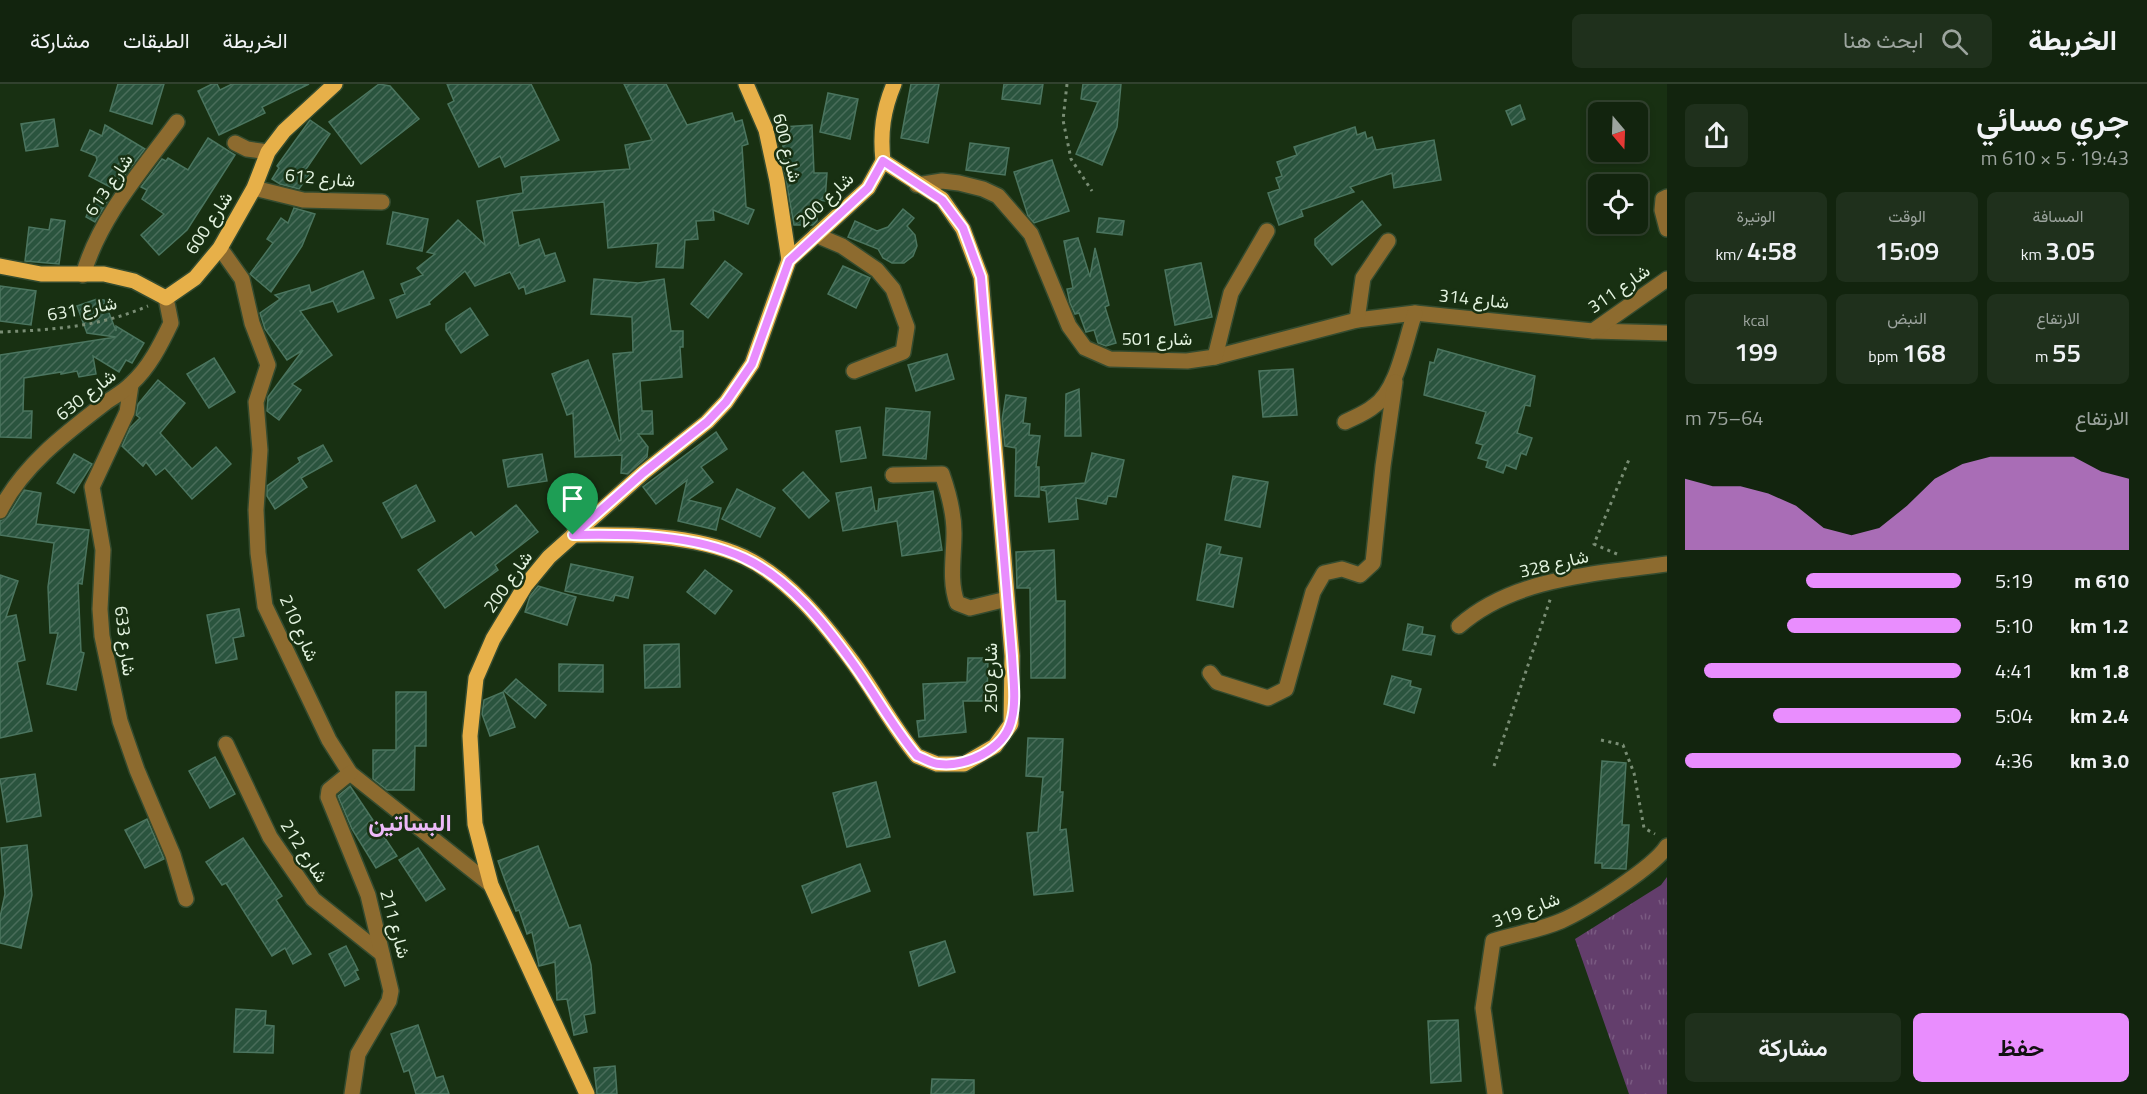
<!DOCTYPE html>
<html lang="ar">
<meta charset="utf-8">
<style>
body{margin:0;font-family:"Titillium Web",Vazirmatn,sans-serif;background:#1f301c;color:#f1f3f6;direction:rtl;height:100vh;display:flex;flex-direction:column;font-size:22px;white-space:nowrap}
*{box-sizing:border-box;margin:0}
p{font-size:20px;color:#9ca49e}
.icon{flex:none;width:33px;height:33px;fill:none;stroke:currentColor;stroke-width:2;stroke-linecap:round;stroke-linejoin:round}
.map{position:relative;flex:1;overflow:hidden;direction:ltr}
.sheet{display:flex;flex-direction:column;background:#12240e;width:480px}
.sheet>*{flex:none}
.needle{width:39px;rotate:161deg}
.fabs{position:absolute;left:1588px;top:18px;display:grid;gap:12px}
.fabs a{display:grid;place-items:center;width:60px;height:60px;border-radius:9px;background:#12240e;box-shadow:0 3px 9px #0003,0 0 0 2px #31412e;font-size:30px}
.pin{position:absolute;display:grid;place-items:center;width:51px;height:51px;color:#fff;margin:-62px -26px;border-radius:50% 50% 50% 0;rotate:-45deg;box-shadow:0 0 6px #0007}
.pin .icon{rotate:45deg}
.round{display:grid;place-items:center;flex:none;width:63px;height:63px;border-radius:9px;background:#1f301c}
.head{display:flex;align-items:center;justify-content:space-between;height:102px;padding:0 18px}
h1{font-size:33px;font-weight:600;line-height:45px}
.stats{display:grid;grid-template-columns:repeat(3,1fr);gap:9px;height:102px;padding:6px 18px}
.stats div{display:grid;align-content:center;border-radius:9px;background:#1f301c;text-align:center}
.stats b{font-size:26px;font-weight:600}
.stats small{font-size:16px;font-weight:400}
.stats p{font-size:16px}
.chart{height:168px;padding:12px 18px}
.chart p{display:flex;justify-content:space-between}
.chart svg{width:100%;height:108px;margin-top:6px;fill:#e98dfe;opacity:.7}
.cta{display:flex;gap:12px;margin-top:auto;padding:12px 18px}
.cta a{flex:1;height:69px;border-radius:9px;background:#e98dfe;color:#111;font-size:24px;font-weight:600;line-height:69px;text-align:center}
.cta a+a{background:#1f301c;color:#f1f3f6}
ul{padding:0 18px;list-style:none;font-size:20px}
li{display:grid;grid-template-columns:96px 72px 1fr;align-items:center;height:45px}
li i{height:15px;border-radius:8px;background:#e98dfe}
header{display:flex;align-items:center;gap:36px;box-sizing:border-box;height:84px;padding:0 30px;background:#12240e;border-bottom:2px solid #31412e}
header strong{font-size:28px}
nav{display:flex;gap:33px;margin-inline-start:auto;font-size:21px}
.search{width:420px;height:54px;background:#1f301c;display:flex;align-items:center;gap:15px;box-sizing:border-box;padding:0 21px;border-radius:9px;color:#9ca49e;font-size:22px}
main{display:flex;flex:1;min-height:0}
.map>svg:first-child{display:block}
.grass{fill:url(#grass-tufts)}
.building{fill:url(#building-hatch);stroke:#4b755f;stroke-width:1.5}
.lines{fill:none;stroke-linecap:round;stroke-linejoin:round}
.minor-casing{stroke:#344b2f;stroke-width:18}
.major-casing{stroke:#344b2f;stroke-width:18}
.path{stroke:#798d74;stroke-width:3;stroke-dasharray:3 4.5;stroke-linecap:butt}
.minor{stroke:#8d6b2f;stroke-width:15}
.major{stroke:#e7b049;stroke-width:15}
.route-casing{stroke:#fff;stroke-width:12}
.route{stroke:#e98dfe;stroke-width:8}
.labels{text-anchor:middle;stroke-width:5;stroke-linejoin:round;paint-order:stroke}
.street-label{font-size:18px;fill:#e3f3e0;stroke:#183012}
.district-label{font-size:24px;font-weight:bold;fill:#edbaf9;stroke:#183012}
</style>
<header>
<strong>الخريطة</strong>
<div class="search"><svg class="icon" aria-label="search" viewBox="0 0 24 24"><circle cx="10" cy="10" r="6"/><path d="M15 15l6 6"/></svg>ابحث هنا</div>
<nav><a>الخريطة</a><a>الطبقات</a><a>مشاركة</a></nav>
</header>
<main>
<section class="sheet">
<div class="head"><div><h1>جري مسائي</h1><p>19:43 · 5 × 610 m</p></div><a class="round"><svg class="icon" aria-label="share" viewBox="0 0 24 24"><path d="M12 15V3M7 8l5-5 5 5M5 13v7h14v-7"/></svg></a></div>
<div class="stats">
<div><p>المسافة</p><b>3.05<small> km</small></b></div>
<div><p>الوقت</p><b>15:09</b></div>
<div><p>الوتيرة</p><b>4:58<small> /km</small></b></div>
</div>
<div class="stats">
<div><p>الارتفاع</p><b>55<small> m</small></b></div>
<div><p>النبض</p><b>168<small> bpm</small></b></div>
<div><p>kcal</p><b>199</b></div>
</div>
<div class="chart"><p><span>الارتفاع</span>64–75 m</p>
<svg viewBox="0 0 160 44" preserveAspectRatio="none"><path d="M0 44V15L10 18L20 18L30 21L40 26L50 35L60 38L70 35L80 26L90 15L100 9L110 6L120 6L130 6L140 6L150 12L160 15V44z"/></svg>
</div>
<ul>
<li><b>610 m</b>5:19<i style="width:56%"></i></li>
<li><b>1.2 km</b>5:10<i style="width:63%"></i></li>
<li><b>1.8 km</b>4:41<i style="width:93%"></i></li>
<li><b>2.4 km</b>5:04<i style="width:68%"></i></li>
<li><b>3.0 km</b>4:36<i style="width:100%"></i></li>
</ul>
<div class="cta"><a>حفظ</a><a>مشاركة</a></div>
</section>
<div class="map">
<svg width="1667" height="1010" viewBox="0 0 1667 1010">
<defs>
<pattern id="grass-tufts" width="24" height="20" patternUnits="userSpaceOnUse" patternTransform="scale(1.5)"><rect width="24" height="20" fill="#633e6c"/><path d="M3 7l-1-3M5 7V3M7 7l1-3M15 17l-1-3M17 17v-4M19 17l1-3" fill="none" stroke="#795a81"/></pattern>
<pattern id="building-hatch" width="6" height="6" patternUnits="userSpaceOnUse" patternTransform="scale(1.5)"><rect width="6" height="6" fill="#2a543e"/><path d="M-1 1l2-2M0 6l6-6M5 7l2-2" fill="none" stroke="#496d5a"/></pattern>
</defs>
<rect width="100%" height="100%" fill="#183012"/>
<polygon class="grass" points="1667,793 1667,1010 1629,1010 1575,855 1661,801"/>
<g class="building">
<polygon points="118,0 164,0 152,40 110,27"/>
<polygon points="212,0 217,0 220,6 232,0 309,0 262,23 265,29 219,51 198,7"/>
<polygon points="379,0 390,2 419,35 361,80 329,38"/>
<polygon points="447,0 531,0 559,56 505,83 500,72 479,83 448,20 454,17"/>
<polygon points="624,0 666,0 687,41 732,29 735,38 742,36 748,60 742,62 746,123 754,126 748,140 713,126 714,136 696,137 698,155 685,156 683,184 656,183 658,159 608,164 604,118 512,127 519,162 539,155 545,172 555,169 565,197 526,210 524,202 519,205 510,188 475,202 465,187 429,218 430,220 397,234 390,216 405,210 401,200 423,191 417,184 435,170 427,168 458,136 485,161 477,117 523,109 521,93 630,85 625,61 652,56"/>
<polygon points="911,0 939,0 928,59 901,54"/>
<polygon points="1004,0 1043,0 1040,20 1002,15"/>
<polygon points="1083,0 1121,0 1117,43 1102,81 1076,70 1098,18 1081,15"/>
<polygon points="828,9 858,15 850,55 820,48"/>
<polygon points="1520,21 1525,35 1512,41 1506,27"/>
<polygon points="54,35 58,62 26,67 21,40"/>
<polygon points="310,36 330,50 304,88 309,91 299,105 280,100 272,95 279,84 277,82"/>
<polygon points="105,41 145,65 124,92 121,91 114,105 89,92 97,76 96,72 81,66 90,46 102,52"/>
<polygon points="812,41 814,89 827,89 825,117 818,116 817,137 813,141 794,141 784,85 782,43"/>
<polygon points="1355,43 1357,51 1365,48 1367,55 1372,53 1376,66 1434,56 1441,96 1394,104 1392,89 1350,103 1354,108 1301,126 1303,132 1279,141 1268,109 1280,105 1276,94 1282,92 1277,78 1297,71 1294,63"/>
<polygon points="208,54 235,71 187,146 159,171 141,151 164,130 142,115 147,106 141,103 162,75 166,77 168,74 188,86"/>
<polygon points="970,59 1009,64 1005,91 966,86"/>
<polygon points="1052,76 1069,127 1034,139 1028,132 1014,88"/>
<polygon points="96,112 107,118 95,138 86,133"/>
<polygon points="1362,117 1381,141 1332,181 1315,161 1315,155"/>
<polygon points="294,124 315,130 302,162 271,208 250,190 273,159 267,155 281,134 288,139"/>
<polygon points="903,125 914,134 907,142 915,151 917,162 913,172 904,179 892,179 883,174 878,165 848,153 855,137 877,147 888,143"/>
<polygon points="393,128 428,135 422,167 387,160"/>
<polygon points="1099,134 1124,137 1122,151 1097,148"/>
<polygon points="51,135 65,137 59,180 25,177 29,143 49,146"/>
<polygon points="1078,154 1090,193 1095,164 1109,221 1105,223 1116,259 1106,262 1098,259 1094,246 1086,248 1079,229 1075,230 1070,219 1067,205 1073,204 1064,157"/>
<polygon points="725,177 742,190 708,234 691,220"/>
<polygon points="1201,179 1212,233 1175,241 1165,186"/>
<polygon points="843,182 870,194 856,224 828,210"/>
<polygon points="363,187 374,214 338,228 333,217 300,227 332,271 292,300 301,306 279,336 267,327 268,313 303,266 287,276 265,245 260,229 280,215 275,211 309,201 311,209"/>
<polygon points="594,195 638,199 664,195 671,247 683,247 683,263 680,263 682,293 640,297 642,327 652,327 653,350 638,350 648,363 647,373 628,390 621,389 622,371 575,373 573,329 567,331 552,290 588,276 619,357 621,356 613,270 633,268 632,233 591,230"/>
<polygon points="0,202 36,207 31,241 0,237"/>
<polygon points="97,215 104,216 116,247 116,242 144,259 132,279 126,276 119,288 93,272 96,290 79,293 77,287 61,290 61,288 24,294 23,327 32,327 31,354 0,353 0,271 116,253 87,249 77,222"/>
<polygon points="470,224 488,251 461,269 446,246 446,240"/>
<polygon points="1438,265 1535,292 1530,322 1525,321 1517,349 1532,354 1526,371 1521,369 1516,385 1506,381 1503,389 1486,383 1488,377 1478,374 1483,361 1476,359 1486,328 1424,311 1430,278 1434,279"/>
<polygon points="947,270 954,295 916,307 908,281"/>
<polygon points="214,274 235,308 209,324 187,290"/>
<polygon points="1293,285 1297,331 1263,333 1259,287"/>
<polygon points="158,296 185,319 160,349 192,385 216,363 231,380 192,415 165,384 156,391 146,378 143,382 122,362 130,344 140,334 136,331 138,320"/>
<polygon points="1079,305 1081,352 1065,352 1066,310"/>
<polygon points="1006,311 1026,314 1023,339 1030,340 1029,351 1040,352 1036,383 1039,383 1039,413 1015,412 1016,364 1005,362 1002,336"/>
<polygon points="886,324 930,328 926,375 883,371"/>
<polygon points="860,343 866,374 841,378 836,347"/>
<polygon points="716,348 727,365 701,383 713,398 688,416 721,424 716,446 678,437 687,396 656,420 643,403"/>
<polygon points="323,361 332,377 301,394 307,403 275,425 267,412 267,402 300,378 298,374"/>
<polygon points="1092,369 1124,376 1116,413 1108,412 1106,420 1076,414 1078,435 1049,438 1046,407 1041,406 1041,403 1085,399"/>
<polygon points="74,370 92,380 74,409 57,399"/>
<polygon points="542,370 547,397 508,403 503,376"/>
<polygon points="803,388 829,417 809,434 783,406"/>
<polygon points="1233,392 1268,398 1260,443 1225,436"/>
<polygon points="416,401 435,437 402,454 383,419"/>
<polygon points="871,403 875,427 878,427 879,415 933,407 942,466 902,472 897,437 843,447 836,409"/>
<polygon points="737,405 775,424 760,453 722,435"/>
<polygon points="24,406 41,409 36,440 89,446 82,500 78,499 81,568 84,569 76,606 47,600 58,549 50,549 48,503 54,459 0,451 0,437 8,432"/>
<polygon points="516,421 538,448 495,481 498,486 445,524 418,486 471,448 475,453"/>
<polygon points="1207,460 1221,463 1219,470 1242,474 1233,523 1197,516"/>
<polygon points="1054,466 1056,517 1065,517 1065,594 1031,594 1030,504 1017,504 1016,468"/>
<polygon points="571,480 633,493 628,514 615,511 613,517 565,507"/>
<polygon points="705,486 732,507 715,530 687,508"/>
<polygon points="0,491 18,497 6,533 16,531 25,576 17,578 32,647 0,654"/>
<polygon points="538,502 576,513 567,541 525,528 530,512"/>
<polygon points="239,525 244,552 233,554 237,575 216,579 207,531"/>
<polygon points="1408,540 1423,543 1422,550 1435,552 1431,571 1403,566"/>
<polygon points="679,560 680,603 645,604 644,561"/>
<polygon points="968,574 988,574 987,617 963,617 966,648 919,653 917,637 925,636 923,600 967,598"/>
<polygon points="559,580 603,581 603,608 559,607"/>
<polygon points="1392,592 1411,597 1410,602 1421,605 1414,629 1384,620"/>
<polygon points="516,595 546,621 535,634 504,607"/>
<polygon points="396,608 426,608 426,662 415,662 414,706 387,706 373,695 373,666 396,666"/>
<polygon points="503,608 515,643 490,652 482,630 484,616"/>
<polygon points="1028,654 1063,655 1060,708 1063,708 1060,746 1066,745 1073,807 1034,811 1027,749 1038,748 1043,693 1026,692"/>
<polygon points="215,673 235,710 210,724 189,687"/>
<polygon points="1602,677 1626,679 1622,741 1629,741 1626,785 1602,784 1602,779 1595,779"/>
<polygon points="35,690 41,732 7,738 0,695"/>
<polygon points="876,698 890,753 847,763 833,709"/>
<polygon points="350,702 397,772 376,784 352,745 338,712"/>
<polygon points="147,735 164,775 145,784 125,746"/>
<polygon points="243,754 282,812 276,816 311,870 293,880 285,864 272,872 226,799 222,801 206,778"/>
<polygon points="27,761 32,811 21,864 0,859 0,833 5,810 1,764"/>
<polygon points="538,762 569,844 580,841 591,881 595,929 584,931 587,948 574,951 567,915 557,916 555,878 539,882 532,848 527,850 519,826 516,827 498,777"/>
<polygon points="418,764 445,805 426,817 399,776"/>
<polygon points="860,780 870,807 812,829 802,802"/>
<polygon points="945,857 955,888 919,902 910,868"/>
<polygon points="346,862 358,886 355,887 359,895 345,902 329,870"/>
<polygon points="236,925 266,927 265,941 274,942 273,969 234,968"/>
<polygon points="1458,936 1461,997 1431,999 1428,937"/>
<polygon points="418,941 436,994 443,992 449,1010 416,1010 409,986 404,988 391,950"/>
<polygon points="615,982 617,1010 597,1010 594,984"/>
<polygon points="932,995 974,996 974,1010 931,1010"/>
</g>
<g class="lines">
<defs>
<g id="minor">
<polyline points="235,59 247,65 268,68"/>
<polyline points="917,101 942,97 959,99 983,105 998,112 1031,150 1069,242 1085,264 1110,275 1187,277 1215,273 1357,236 1415,229 1593,247 1667,249"/>
<polyline points="254,104 303,116 382,118"/>
<polyline points="1667,113 1663,115 1662,126 1667,145"/>
<polyline points="816,151 842,162 877,186 893,205 907,243 903,268 854,287"/>
<polyline points="220,164 242,195 252,239 268,281 256,318 260,366 256,426 258,469 265,522 329,656 350,689 491,801"/>
<path d="M83,191C100,133 142,86 177,38"/>
<polyline points="1357,236 1363,194 1388,157"/>
<polyline points="1593,247 1667,195"/>
<polyline points="1215,273 1231,209 1267,147"/>
<polyline points="131,301 127,328 92,403 103,466 100,525 102,552 120,637 137,686 173,771 186,815"/>
<path d="M1345,338C1355,333 1366,329 1374,322C1398,306 1405,256 1415,229"/>
<path d="M893,391L942,390C949,410 954,428 954,449C954,473 949,496 957,519L970,524L1007,515"/>
<path d="M0,427C22,382 66,349 105,319C113,313 124,308 131,300C149,284 161,260 171,239L166,214"/>
<path d="M1459,542C1514,493 1597,490 1667,480"/>
<polyline points="1210,589 1217,598 1268,614 1286,605 1313,508 1324,489 1342,485 1360,491 1373,479 1383,382 1395,298"/>
<polyline points="226,660 270,753 313,815 382,870"/>
<polyline points="350,689 329,706 328,713 368,811 391,907 389,917 358,970 352,1010"/>
<path d="M1495,1010L1483,924L1493,857C1515,850 1540,846 1561,837C1586,826 1653,784 1667,762"/>
</g>
<g id="major">
<polyline points="746,0 766,46 777,97 789,176"/>
<path d="M883,77C880,49 883,26 894,0"/>
<polyline points="0,182 41,190 104,190 134,197 166,214 195,194 220,164 254,104 268,68 284,47 335,0"/>
<path d="M573,451C628,450 693,450 744,473C788,494 824,539 852,577C875,608 892,642 917,672L937,680H964L995,662L1011,640L1012,572L981,193L963,145L942,115L883,77"/>
<polyline points="587,1010 491,801 475,740 470,652 476,594 493,555 525,502 549,473 643,389 707,338 726,318 752,280 789,176 868,104 883,77"/>
</g>
</defs>
<use href="#minor" class="minor-casing"/>
<use href="#major" class="major-casing"/>
<g class="path">
<polyline points="1067,0 1063,36 1071,75 1092,107"/>
<path d="M0,248C52,246 99,243 148,222"/>
<polyline points="1617,470 1594,460 1630,373"/>
<polyline points="1601,656 1623,661 1634,689 1644,744 1655,750"/>
<polyline points="1494,682 1551,513"/>
</g>
<use href="#minor" class="minor"/>
<use href="#major" class="major"/>
</g>
<g class="lines">
<defs>
<path id="route" d="M883,77L942,116L963,144L981,193L1012,572C1013,593 1017,618 1011,638C1003,666 966,683 939,680C932,680 924,674 917,672C892,642 874,608 852,578C824,539 788,494 744,474C693,450 628,450 573,451L643,389L707,338L726,318L752,280L789,177L868,104Z"/>
</defs>
<use href="#route" class="route-casing"/>
<use href="#route" class="route"/>
</g>
<g class="labels">
<g class="street-label">
<text transform="translate(787 64) rotate(76)" y="6">شارع 600</text>
<text transform="translate(320 94) rotate(5)" y="6">شارع 612</text>
<text transform="translate(109 101) rotate(-56)" y="6">شارع 613</text>
<text transform="translate(825 116) rotate(-43)" y="6">شارع 200</text>
<text transform="translate(209 139) rotate(-57)" y="6">شارع 600</text>
<text transform="translate(1619 205) rotate(-35)" y="6">شارع 311</text>
<text transform="translate(1474 215) rotate(6)" y="6">شارع 314</text>
<text transform="translate(82 225) rotate(-10)" y="6">شارع 631</text>
<text x="1157" y="261">شارع 501</text>
<text transform="translate(86 311) rotate(-38)" y="6">شارع 630</text>
<text transform="translate(1554 480) rotate(-13)" y="6">شارع 328</text>
<text transform="translate(508 498) rotate(-55)" y="6">شارع 200</text>
<text transform="translate(299 544) rotate(66)" y="6">شارع 210</text>
<text transform="translate(125 557) rotate(83)" y="6">شارع 633</text>
<text transform="translate(991 594) rotate(-90)" y="6">شارع 250</text>
<text transform="translate(304 767) rotate(57)" y="6">شارع 212</text>
<text transform="translate(1526 826) rotate(-20)" y="6">شارع 319</text>
<text transform="translate(395 840) rotate(75)" y="6">شارع 211</text>
</g>
<g class="district-label">
<text x="410" y="747">البساتين</text>
</g>
</g>
</svg>
<div class="fabs">
<a><svg class="needle" viewBox="-14 -14 28 28"><path d="M0-13l5 13h-10z" fill="#e53935"/><path d="M0 13l5-13h-10z" fill="#9ca49e"/></svg></a>
<a><svg class="icon" aria-label="locate" viewBox="0 0 24 24"><circle cx="12" cy="12" r="6"/><path d="M12 2v4M12 18v4M2 12h4M18 12h4"/></svg></a>
</div>
<div class="pin" style="left:573px;top:451px;background:#1e9e55"><svg class="icon" aria-label="arrive" viewBox="0 0 24 24"><path d="M6 21V4h12l-3 4 3 4H6"/></svg></div>
</div>
</main>
